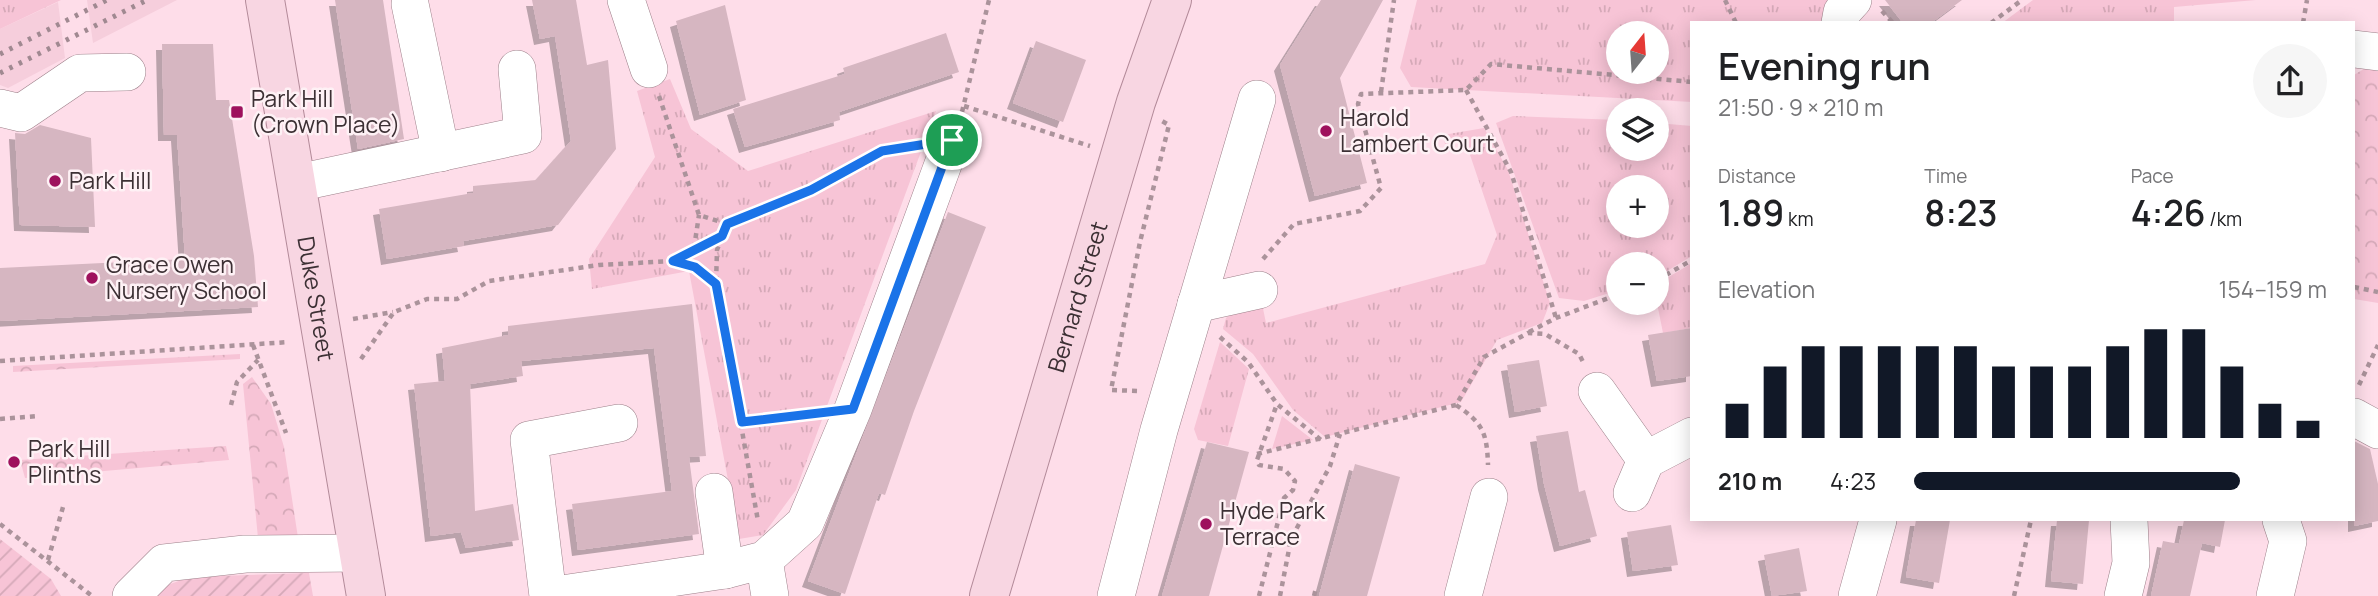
<!DOCTYPE html>
<meta charset="utf-8">
<style>
body{margin:0;font-family:Manrope,sans-serif;background:#f6f6f6;color:#202124;height:100vh;display:flex;flex-direction:column;font-size:26px;white-space:nowrap}
*{box-sizing:border-box;margin:0}
p{font-size:23px;color:#757577}
.icon{flex:none;width:38px;height:38px;fill:none;stroke:currentColor;stroke-width:2;stroke-linecap:round;stroke-linejoin:round}
.map{position:relative;flex:1;overflow:hidden}
.details{position:absolute;left:1690px;top:21px;width:665px;height:500px;display:flex;flex-direction:column;background:#fff;border-radius:0px;box-shadow:0 4px 18px #0003}
.details>*{flex:none}
.needle{width:46px;rotate:17deg}
.tools{position:absolute;left:1606px;top:21px;display:grid;gap:14px}
.tools a{display:grid;place-items:center;width:63px;height:63px;border-radius:50%;background:#fff;box-shadow:0 4px 18px #0003;font-size:35px}
.pin{position:absolute;display:grid;place-items:center;width:60px;height:60px;color:#fff;margin:-30px;border:4px solid #fff;border-radius:50%;box-shadow:0 2px 7px #0007}
.round{display:grid;place-items:center;flex:none;width:74px;height:74px;border-radius:37px;background:#f6f6f6}
.head{display:flex;align-items:center;justify-content:space-between;height:119px;padding:0 28px}
h1{font-size:38px;font-weight:600;line-height:52px}
.metrics{display:grid;grid-template-columns:repeat(3,1fr);gap:10px;height:119px;padding:7px 28px}
.metrics div{display:grid;align-content:center}
.metrics b{font-size:35px;font-weight:600}
.metrics small{font-size:19px;font-weight:400}
.metrics p{font-size:19px}
.chart{height:196px;padding:14px 28px}
.chart p{display:flex;justify-content:space-between}
.chart svg{width:100%;height:126px;margin-top:7px;stroke:#111827;stroke-width:6}
ul{padding:0 28px;list-style:none;font-size:23px}
li{display:grid;grid-template-columns:112px 84px 1fr;align-items:center;height:52px}
li i{height:18px;border-radius:9px;background:#111827}
.map>svg:first-child{display:block}
.built{fill:#f6cedc}
.grass{fill:url(#grass-tufts);fill-rule:evenodd}
.forest{fill:url(#forest-crowns)}
.garden{fill:url(#garden-furrows)}
.building{fill:#d6b6c1;filter:url(#shadow)}
.lines{fill:none;stroke-linecap:round;stroke-linejoin:round}
.minor-casing{stroke:#9d808a;stroke-width:38}
.major-casing{stroke:#b38a99;stroke-width:40}
.path{stroke:#ab939b;stroke-width:4.5;stroke-dasharray:5 5;stroke-linecap:butt}
.minor{stroke:#fff;stroke-width:37}
.major{stroke:#f8d6e2;stroke-width:38}
.rail{stroke:#a08991;stroke-width:5;stroke-dasharray:3.5 7;stroke-linecap:butt}
.route-casing{stroke:#fff;stroke-width:14}
.route{stroke:#1a73e8;stroke-width:9}
.poi-dot{fill:#9e115d;stroke:#fef1f5;stroke-width:2.5}
.labels{text-anchor:middle;stroke-width:5;stroke-linejoin:round;paint-order:stroke}
.poi-label{font-size:23px;fill:#3c3034;stroke:#fef1f5;text-anchor:start}
.street-label{font-size:23px;fill:#3c3034;stroke:#fef1f5}
</style>
<div class="map">
<svg width="2378" height="596" viewBox="0 0 2378 596">
<defs>
<pattern id="grass-tufts" width="24" height="20" patternUnits="userSpaceOnUse" patternTransform="scale(1.75)"><rect width="24" height="20" fill="#f7c4d6"/><path d="M3 7l-1-3M5 7V3M7 7l1-3M15 17l-1-3M17 17v-4M19 17l1-3" fill="none" stroke="#d5a9b8"/></pattern>
<pattern id="forest-crowns" width="20" height="18" patternUnits="userSpaceOnUse" patternTransform="scale(1.75)"><rect width="20" height="18" fill="#f7c4d6"/><path d="M2 6a3 3 0 1 1 6 0M12 15a3 3 0 1 1 6 0" fill="none" stroke="#d5a9b8"/></pattern>
<pattern id="garden-furrows" width="10" height="10" patternUnits="userSpaceOnUse" patternTransform="scale(1.75)"><rect width="10" height="10" fill="#f7c4d6"/><path d="M-1 1l2-2M0 10L10 0M9 11l2-2" fill="none" stroke="#d5a9b8"/></pattern>
<filter id="shadow"><feDropShadow dx="-6" dy="6" stdDeviation="0" flood-color="#0004"/></filter>
</defs>
<rect width="100%" height="100%" fill="#fedde9"/>
<g class="built">
<polygon points="87,0 177,0 93,43"/>
<polygon points="58,2 65,58 8,88 0,85 0,29"/>
</g>
<g class="grass">
<polygon points="0,0 61,0 0,29"/>
<path d="M1417,0H1834L1827,23H1692V102L1411,87L1400,68ZM1619,33H1657V72H1619Z"/>
<polygon points="2033,0 2256,0 2174,7 2174,23 2002,23"/>
<polygon points="670,79 691,129 748,171 936,111 796,490 763,535 739,539 689,271 592,289 589,259 655,157 637,91"/>
<path d="M1513,116L1619,120V149H1657V123L1692,126V256L1657,277V264H1619V290L1584,301L1559,298L1496,123ZM1619,187H1657V226H1619Z"/>
<polygon points="1484,128 1508,170 1550,303 1542,323 1497,340 1461,402 1325,437 1293,410 1253,354 1223,329 1226,318 1260,294 1266,323 1485,264 1497,235 1465,140 1445,144 1443,135"/>
<polygon points="1692,263 1692,328 1663,333 1657,303 1636,303 1657,303 1657,284"/>
<polygon points="1220,342 1249,369 1228,446 1198,440 1194,429"/>
<polygon points="1282,416 1313,440 1272,449"/>
</g>
<g class="forest">
<polygon points="2367,67 2378,71 2378,303 2354,299 2354,75"/>
<polygon points="240,354 240,359 13,372 13,366"/>
<polygon points="252,377 271,404 284,447 299,544 258,538 243,384"/>
<polygon points="226,446 229,460 25,478 20,460"/>
</g>
<g class="garden">
<polygon points="0,539 51,579 61,596 0,596"/>
<polygon points="309,573 313,596 155,596 159,588 190,577"/>
</g>
<g class="building">
<polygon points="335,0 383,0 404,139 358,149"/>
<polygon points="532,0 576,0 587,65 608,60 616,149 558,225 463,241 464,246 387,259 379,209 473,193 473,186 536,180 571,141 555,36 540,39"/>
<polygon points="1321,0 1383,0 1340,78 1367,183 1315,196 1280,65"/>
<polygon points="1885,0 1962,0 1931,23 1903,23"/>
<polygon points="725,5 746,100 700,115 676,21"/>
<polygon points="946,33 959,72 839,112 840,120 745,147 733,109 845,74 843,68"/>
<polygon points="1036,41 1086,60 1063,122 1013,103"/>
<polygon points="162,44 213,44 216,100 229,100 254,256 258,307 0,321 0,268 185,259 177,135 164,135"/>
<polygon points="40,125 91,138 95,227 20,225 15,133 25,134"/>
<polygon points="948,212 986,227 914,411 885,495 879,493 845,594 808,581"/>
<polygon points="692,304 706,456 689,457 699,534 578,550 572,504 672,491 654,348 521,361 523,376 470,384 475,511 513,504 519,540 466,548 461,532 431,536 414,384 445,381 442,348 508,335 508,326"/>
<polygon points="1692,328 1692,376 1657,381 1648,335"/>
<polygon points="1539,360 1547,406 1515,412 1507,365"/>
<polygon points="1568,431 1579,492 1585,490 1597,536 1560,546 1544,484 1536,436"/>
<polygon points="2354,441 2370,449 2378,484 2378,521 2354,526"/>
<polygon points="1207,442 1249,452 1209,596 1162,596"/>
<polygon points="1355,464 1400,477 1367,596 1319,596"/>
<polygon points="1916,520 1950,520 1939,583 1906,577"/>
<polygon points="2057,520 2089,520 2083,584 2051,581"/>
<polygon points="2184,520 2225,520 2220,547 2202,543 2190,596 2151,596 2163,541 2179,544"/>
<polygon points="1671,525 1678,565 1633,571 1627,532"/>
<polygon points="1799,548 1807,591 1772,596 1764,555"/>
</g>
<g class="lines">
<defs>
<g id="minor">
<polyline points="626,0 649,69"/>
<polyline points="410,4 441,153"/>
<polyline points="1840,23 1842,12 1853,0"/>
<polyline points="2354,49 2378,52"/>
<polyline points="0,108 21,113 80,73 127,72"/>
<polyline points="297,183 523,135 517,69"/>
<polyline points="1196,304 1259,290"/>
<polyline points="1597,391 1646,460"/>
<polyline points="2354,417 2378,430"/>
<polyline points="619,423 529,440 548,596 725,570 764,560 805,523 853,409 952,140"/>
<polyline points="714,492 725,570"/>
<polyline points="1632,493 1646,460 1692,436"/>
<polyline points="764,560 770,596"/>
<polyline points="131,596 164,563 245,554 359,553"/>
<polyline points="1116,596 1159,430 1257,99"/>
<polyline points="1463,596 1489,497"/>
<polyline points="1857,596 1878,520"/>
<polyline points="2123,596 2131,563 2129,520"/>
<polyline points="2275,596 2288,541 2281,520"/>
</g>
<g id="major">
<path id="s1" d="M265,0L366,596"/>
<path id="s2" d="M989,596L1136,102L1172,0"/>
</g>
</defs>
<use href="#minor" class="minor-casing"/>
<use href="#major" class="major-casing"/>
<g class="path">
<polyline points="1725,0 1736,23"/>
<polyline points="1882,11 1893,23"/>
<polyline points="1991,23 2022,0"/>
<polyline points="2303,23 2307,0"/>
<polyline points="1466,90 1511,172 1556,318"/>
<polyline points="1381,92 1394,0"/>
<polyline points="659,96 699,215 727,224"/>
<polyline points="964,106 1090,146"/>
<polyline points="962,112 989,0"/>
<polyline points="722,237 717,250 716,284 758,521"/>
<polyline points="694,248 699,215"/>
<polyline points="1263,259 1294,224 1360,211 1381,188 1358,104 1361,94 1466,90 1491,64 1692,82"/>
<polyline points="674,262 695,267 716,284"/>
<polyline points="1657,280 1692,260"/>
<polyline points="2354,287 2378,292"/>
<polyline points="353,319 393,312"/>
<polyline points="1529,332 1556,318 1619,294"/>
<polyline points="1220,337 1248,362 1277,404 1321,440"/>
<polyline points="253,345 286,433"/>
<polyline points="361,359 394,312 427,299 457,299 489,281 599,265 673,261 722,236 727,224 811,190 882,151 917,146"/>
<polyline points="0,361 289,342"/>
<polyline points="2359,385 2378,345"/>
<polyline points="1137,391 1111,390 1140,242 1169,125 1162,121"/>
<polyline points="231,405 237,382 258,360"/>
<path d="M1456,405C1483,423 1487,433 1488,465"/>
<polyline points="0,419 38,416"/>
<polyline points="742,423 817,413"/>
<polyline points="1257,454 1456,405 1484,357 1528,333 1545,334 1579,354 1583,362"/>
<polyline points="0,524 92,596"/>
<polyline points="48,560 63,507"/>
<polyline points="1259,596 1284,498 1293,490 1295,481 1284,469 1259,465 1257,460 1277,404"/>
<polyline points="1280,596 1291,539 1330,466 1340,434"/>
<polyline points="1314,596 1316,588"/>
<polyline points="2014,596 2031,520"/>
</g>
<use href="#minor" class="minor"/>
<use href="#major" class="major"/>
<g class="rail">
<polyline points="0,54 107,0"/>
<polyline points="0,73 147,0"/>
</g>
</g>
<g class="lines">
<defs>
<polygon id="route" points="952,140 853,409 742,422 716,284 695,267 673,261 722,236 727,224 811,190 882,151"/>
</defs>
<use href="#route" class="route-casing"/>
<use href="#route" class="route"/>
</g>
<g class="poi-dot">
<rect x="230" y="105" width="14" height="14" rx="3.5"/>
<circle cx="1326" cy="131" r="7"/>
<circle cx="55" cy="181" r="7"/>
<circle cx="92" cy="278" r="7"/>
<circle cx="14" cy="462" r="7"/>
<circle cx="1206" cy="524" r="7"/>
</g>
<g class="labels">
<g class="poi-label">
<text x="251" y="107">Park Hill<tspan x="251" dy="26">(Crown Place)</tspan></text>
<text x="1340" y="126">Harold<tspan x="1340" dy="26">Lambert Court</tspan></text>
<text x="69" y="189">Park Hill</text>
<text x="106" y="273">Grace Owen<tspan x="106" dy="26">Nursery School</tspan></text>
<text x="28" y="457">Park Hill<tspan x="28" dy="26">Plinths</tspan></text>
<text x="1220" y="519">Hyde Park<tspan x="1220" dy="26">Terrace</tspan></text>
</g>
<g class="street-label">
<text dy="8" stroke="none"><textPath href="#s2" startOffset="312">Bernard Street</textPath></text>
<text dy="8" stroke="none"><textPath href="#s1" startOffset="303">Duke Street</textPath></text>
</g>
</g>
</svg>
<div class="tools">
<a><svg class="needle" viewBox="-14 -14 28 28"><path d="M0-13l5 13h-10z" fill="#e53935"/><path d="M0 13l5-13h-10z" fill="#757577"/></svg></a>
<a><svg class="icon" aria-label="layers" viewBox="0 0 24 24"><path d="M12 4l9 5-9 5-9-5zM3 14l9 5 9-5"/></svg></a>
<a>+</a>
<a>−</a>
</div>
<div class="pin" style="left:952px;top:140px;background:#1e9e55"><svg class="icon" aria-label="arrive" viewBox="0 0 24 24"><path d="M6 21V4h12l-3 4 3 4H6"/></svg></div>
<section class="details">
<div class="head"><div><h1>Evening run</h1><p>21:50 · 9 × 210 m</p></div><a class="round"><svg class="icon" aria-label="share" viewBox="0 0 24 24"><path d="M12 15V3M7 8l5-5 5 5M5 13v7h14v-7"/></svg></a></div>
<div class="metrics">
<div><p>Distance</p><b>1.89<small> km</small></b></div>
<div><p>Time</p><b>8:23</b></div>
<div><p>Pace</p><b>4:26<small> /km</small></b></div>
</div>
<div class="chart"><p><span>Elevation</span>154–159 m</p>
<svg viewBox="0 0 160 44" preserveAspectRatio="none"><path d="M5 44V32M15 44V19M25 44V12M35 44V12M45 44V12M55 44V12M65 44V12M75 44V19M85 44V19M95 44V19M105 44V12M115 44V6M125 44V6M135 44V19M145 44V32M155 44V38"/></svg>
</div>
<ul>
<li><b>210 m</b>4:23<i style="width:79%"></i></li>
</ul>
</section>
</div>
